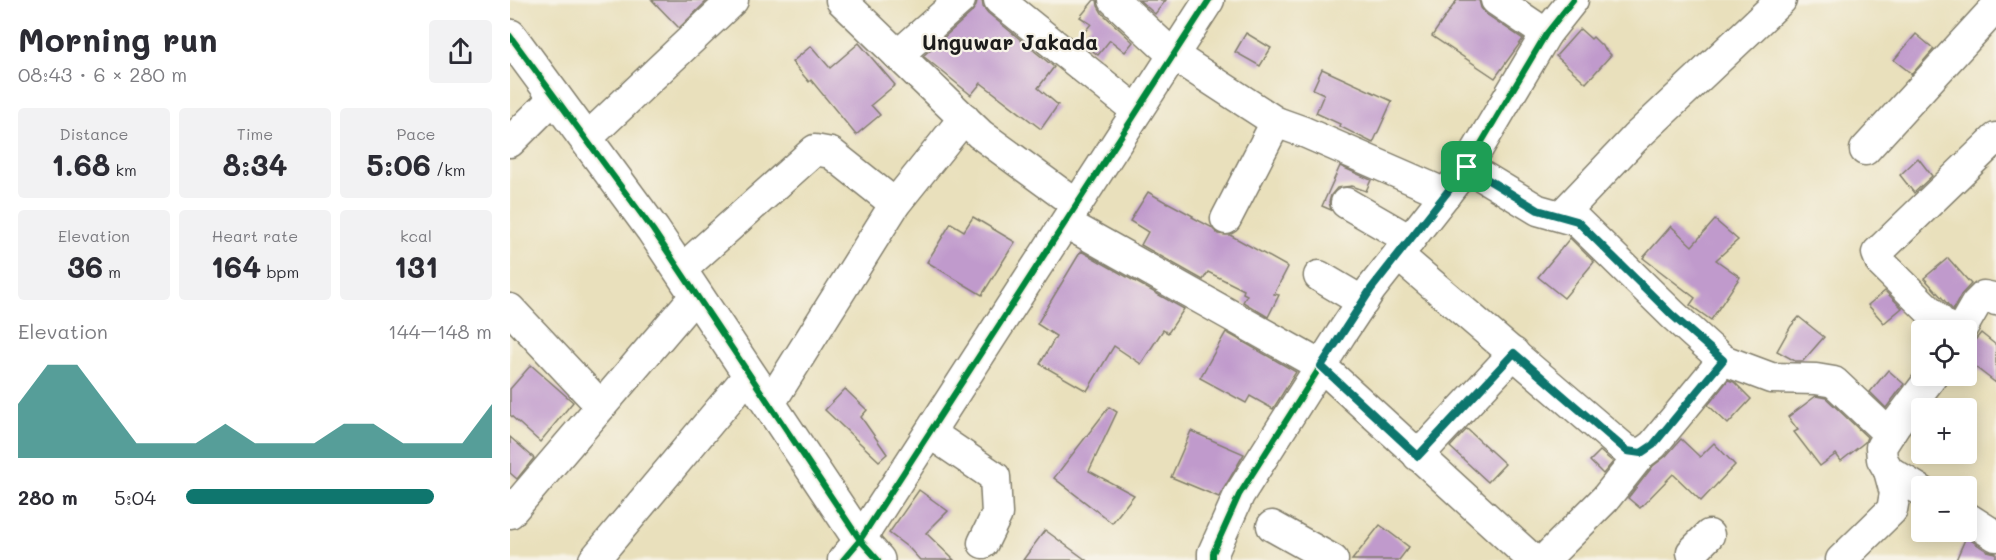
<!DOCTYPE html>
<meta charset="utf-8">
<style>
body{margin:0;font-family:Mali,sans-serif;background:#f2f2f3;color:#2b2b33;height:100vh;display:flex;flex-direction:column;font-size:22px;white-space:nowrap}
*{box-sizing:border-box;margin:0}
p{font-size:20px;color:#7c7c81}
.icon{flex:none;width:33px;height:33px;fill:none;stroke:currentColor;stroke-width:2;stroke-linecap:round;stroke-linejoin:round}
.map{position:relative;flex:1;overflow:hidden}
.side{display:flex;flex-direction:column;background:#fff;width:510px}
.side>*{flex:none}
.fabs{position:absolute;left:1401px;top:320px;display:grid;gap:12px}
.fabs a{display:grid;place-items:center;width:66px;height:66px;border-radius:6px;background:#fff;box-shadow:0 3px 15px #0003;font-size:30px}
.pin{position:absolute;display:grid;place-items:center;width:51px;height:51px;color:#fff;margin:-26px;border-radius:12px;box-shadow:0 3px 9px #0006}
.round{display:grid;place-items:center;flex:none;width:63px;height:63px;border-radius:6px;background:#f2f2f3}
.overview{display:flex;align-items:center;justify-content:space-between;height:102px;padding:0 18px}
h1{font-size:33px;font-weight:700;line-height:45px}
.metrics{display:grid;grid-template-columns:repeat(3,1fr);gap:9px;height:102px;padding:6px 18px}
.metrics div{display:grid;align-content:center;border-radius:6px;background:#f2f2f3;text-align:center}
.metrics b{font-size:30px;font-weight:700}
.metrics small{font-size:16px;font-weight:400}
.metrics p{font-size:16px}
.chart{height:168px;padding:12px 18px}
.chart p{display:flex;justify-content:space-between}
.chart svg{width:100%;height:108px;margin-top:6px;fill:#0f766e;opacity:.7}
ul{padding:0 18px;list-style:none;font-size:20px}
li{display:grid;grid-template-columns:96px 72px 1fr;align-items:center;height:45px}
li i{height:15px;border-radius:8px;background:#0f766e}
main{display:flex;flex:1;min-height:0}
.map>svg:first-child{display:block}
.building{fill:#c09acc}
.lines{fill:none;stroke-linecap:round;stroke-linejoin:round}
.street-casing{stroke:#827e6c;stroke-width:33}
.secondary-casing{stroke:#827e6c;stroke-width:36}
.street{stroke:#fff;stroke-width:30}
.secondary{stroke:#fff;stroke-width:33}
.cycleway-casing{stroke:#f7f3e8;stroke-width:10}
.cycleway{stroke:#00873e;stroke-width:6}
.route-casing{stroke:#fff;stroke-width:12}
.route{stroke:#0f766e;stroke-width:8}
.labels{text-anchor:middle;stroke-width:4.5;stroke-linejoin:round;paint-order:stroke}
.district-label{font-size:21px;font-weight:bold;fill:#1c1c1c;stroke:#f7f3e8}
</style>
<main>
<section class="side">
<div class="overview"><div><h1>Morning run</h1><p>08:43 · 6 × 280 m</p></div><a class="round"><svg class="icon" aria-label="share" viewBox="0 0 24 24"><path d="M12 15V3M7 8l5-5 5 5M5 13v7h14v-7"/></svg></a></div>
<div class="metrics">
<div><p>Distance</p><b>1.68<small> km</small></b></div>
<div><p>Time</p><b>8:34</b></div>
<div><p>Pace</p><b>5:06<small> /km</small></b></div>
</div>
<div class="metrics">
<div><p>Elevation</p><b>36<small> m</small></b></div>
<div><p>Heart rate</p><b>164<small> bpm</small></b></div>
<div><p>kcal</p><b>131</b></div>
</div>
<div class="chart"><p><span>Elevation</span>144–148 m</p>
<svg viewBox="0 0 160 44" preserveAspectRatio="none"><path d="M0 44V22L10 6L20 6L30 22L40 38L50 38L60 38L70 30L80 38L90 38L100 38L110 30L120 30L130 38L140 38L150 38L160 22V44z"/></svg>
</div>
<ul>
<li><b>280 m</b>5:04<i style="width:81%"></i></li>
</ul>
</section>
<div class="map">
<svg width="1486" height="560" viewBox="0 0 1486 560">
<rect width="100%" height="100%" fill="#f7f3e8"/>
<filter id="ink" filterUnits="userSpaceOnUse"><feTurbulence type="fractalNoise" baseFrequency=".0167" numOctaves="2"/><feDisplacementMap in="SourceGraphic" scale="12" xChannelSelector="R" yChannelSelector="G"/><feConvolveMatrix kernelMatrix="1 2 1 2 8 2 1 2 1" color-interpolation-filters="sRGB"/></filter>
<filter id="wash" filterUnits="userSpaceOnUse"><feTurbulence type="fractalNoise" baseFrequency=".008" numOctaves="4" result="noise"/><feDisplacementMap in="SourceGraphic" scale="24" xChannelSelector="R" yChannelSelector="G"/><feGaussianBlur stdDeviation="1.35" result="paint"/><feColorMatrix in="noise" values="0 0 0 0 0 0 0 0 0 0 0 0 0 0 0 0 0 1.4 0 .05"/><feComposite in="paint" operator="in"/></filter>
<g filter="url(#wash)">
<rect width="100%" height="100%" fill="#e9e0bc"/>
<g id="blocks">
<g class="building">
<polygon points="142,0 198,0 169,28"/>
<polygon points="467,0 472,0 473,7 478,13 544,67 528,88 548,105 531,129 471,83 461,95 413,56 461,13 466,6"/>
<polygon points="584,0 587,0 588,6 592,13 623,42 615,52 600,40 588,55 568,40 581,24 570,17"/>
<polygon points="629,0 656,0 645,14"/>
<polygon points="947,0 969,0 971,8 976,14 1013,39 985,78 922,36"/>
<polygon points="1070,29 1081,39 1083,37 1101,55 1076,83 1046,56"/>
<polygon points="736,33 761,48 750,66 725,52"/>
<polygon points="1406,34 1424,49 1402,74 1384,60"/>
<polygon points="349,43 385,85 361,105 370,115 346,135 301,80 299,82 282,62 301,46 320,68"/>
<polygon points="812,69 882,101 863,143 829,126 830,124 806,113 814,94 803,89"/>
<polygon points="1408,158 1422,176 1404,193 1390,175"/>
<polygon points="830,166 861,180 856,191 842,186 827,188 821,195 819,202 821,210 812,206"/>
<polygon points="638,192 657,203 657,202 683,216 682,217 701,227 708,234 720,235 778,267 764,294 769,295 758,317 733,302 737,295 733,293 734,290 698,272 693,280 631,245 638,232 620,221"/>
<polygon points="463,217 505,242 472,295 417,262 441,223 454,231"/>
<polygon points="1205,220 1228,240 1206,260 1230,277 1201,320 1180,305 1185,298 1133,258 1161,226 1182,246"/>
<polygon points="1060,238 1084,262 1054,298 1028,277"/>
<polygon points="571,251 674,309 658,333 653,330 631,364 604,346 577,391 530,364 546,336 527,324"/>
<polygon points="1438,258 1461,284 1451,295 1443,310 1414,278"/>
<polygon points="1375,291 1392,308 1374,323 1358,305"/>
<polygon points="1289,317 1314,337 1293,361 1285,361 1267,351 1281,326"/>
<polygon points="716,332 786,372 763,409 740,396 736,403 690,378"/>
<polygon points="1471,333 1486,345 1486,383 1456,360 1456,351"/>
<polygon points="21,365 63,402 30,442 0,415 0,389"/>
<polygon points="1378,370 1394,384 1376,408 1360,392"/>
<polygon points="1218,380 1224,382 1241,399 1218,424 1198,405"/>
<polygon points="335,389 357,410 351,417 377,454 369,461 315,410"/>
<polygon points="1306,396 1316,398 1357,437 1355,442 1331,461 1326,454 1310,466 1284,432 1288,430 1278,417"/>
<polygon points="599,407 607,412 579,471 624,495 602,523 544,478"/>
<polygon points="957,429 995,464 978,482 940,447"/>
<polygon points="681,431 734,454 709,497 661,477"/>
<polygon points="0,437 24,458 7,479 0,473"/>
<polygon points="1171,439 1190,457 1204,443 1225,465 1191,501 1163,474 1130,508 1118,498 1143,466 1156,456"/>
<polygon points="1090,451 1103,462 1093,474 1080,461"/>
<polygon points="409,490 438,511 416,533 444,560 410,560 400,549 379,533"/>
<polygon points="870,525 899,547 889,560 842,560"/>
<polygon points="535,530 576,560 513,560"/>
<polygon points="1456,537 1477,551 1486,553 1486,560 1446,560"/>
</g>
</g>
</g>
<g filter="url(#ink)">
<use href="#blocks" fill-opacity="0" stroke="#827e6c" stroke-width="1.5"/>
<g class="lines">
<defs>
<g id="street">
<polyline points="331,0 470,134 567,205"/>
<polyline points="489,0 627,111"/>
<polyline points="604,0 663,55 766,122 794,132 936,194"/>
<polyline points="986,0 1036,34"/>
<polyline points="388,55 450,0"/>
<polyline points="76,139 223,0"/>
<polyline points="0,142 45,97"/>
<polyline points="1355,150 1486,7"/>
<polyline points="957,167 1028,210 1067,221 1163,315 1213,360 1261,378 1306,379 1324,382 1379,434"/>
<polyline points="836,203 900,240"/>
<polyline points="1051,216 1125,138 1271,0"/>
<polyline points="716,219 766,122"/>
<polyline points="556,223 811,366 1023,560"/>
<polyline points="888,255 1117,451 1131,454 1143,445 1213,360"/>
<polyline points="170,271 305,150 321,153 385,204"/>
<polyline points="809,276 853,302"/>
<polyline points="0,309 91,406"/>
<polyline points="1439,330 1371,263 1367,253 1486,138"/>
<polyline points="1451,330 1466,304 1474,296 1483,298 1486,300"/>
<polyline points="259,405 385,204 454,118"/>
<polyline points="420,433 485,477 487,514 473,543"/>
<polyline points="908,456 1004,353"/>
<polyline points="1379,471 1412,491"/>
<polyline points="0,513 186,295"/>
<polyline points="1456,517 1486,536"/>
<polyline points="762,526 823,560"/>
<polyline points="84,560 239,375"/>
<polyline points="333,560 350,540 699,0"/>
<polyline points="703,560 703,553 729,495 831,334 861,289 957,167 1036,34 1063,0"/>
<polyline points="1034,560 1095,499 1131,454"/>
<polyline points="1184,560 1182,552 1199,535"/>
<polyline points="1331,560 1382,510 1385,493 1379,471 1372,459 1371,447 1385,425 1423,375"/>
</g>
<polyline id="secondary" points="0,36 143,230 350,540 368,560"/>
</defs>
<use href="#street" class="street-casing"/>
<use href="#secondary" class="secondary-casing"/>
<use href="#street" class="street"/>
<use href="#secondary" class="secondary"/>
<defs>
<g id="cycleway">
<polyline points="0,36 143,230 350,540 368,560"/>
<polyline points="333,560 350,540 699,0"/>
<polyline points="703,560 703,553 729,495 831,334 861,289 957,167 1036,34 1063,0"/>
</g>
</defs>
<use href="#cycleway" class="cycleway-casing"/>
<use href="#cycleway" class="cycleway"/>
</g>
</g>
<g class="lines" filter="url(#ink)">
<defs>
<polygon id="route" points="957,167 1028,210 1067,221 1162,315 1213,360 1143,445 1131,453 1117,451 1004,353 908,456 811,366 861,289"/>
</defs>
<use href="#route" class="route-casing"/>
<use href="#route" class="route"/>
</g>
<g class="labels">
<g class="district-label">
<text x="500" y="50">Unguwar Jakada</text>
</g>
</g>
</svg>
<div class="fabs">
<a><svg class="icon" aria-label="locate" viewBox="0 0 24 24"><circle cx="12" cy="12" r="6"/><path d="M12 2v4M12 18v4M2 12h4M18 12h4"/></svg></a>
<a>+</a>
<a>−</a>
</div>
<div class="pin" style="left:957px;top:167px;background:#1e9e55"><svg class="icon" aria-label="arrive" viewBox="0 0 24 24"><path d="M6 21V4h12l-3 4 3 4H6"/></svg></div>
</div>
</main>
